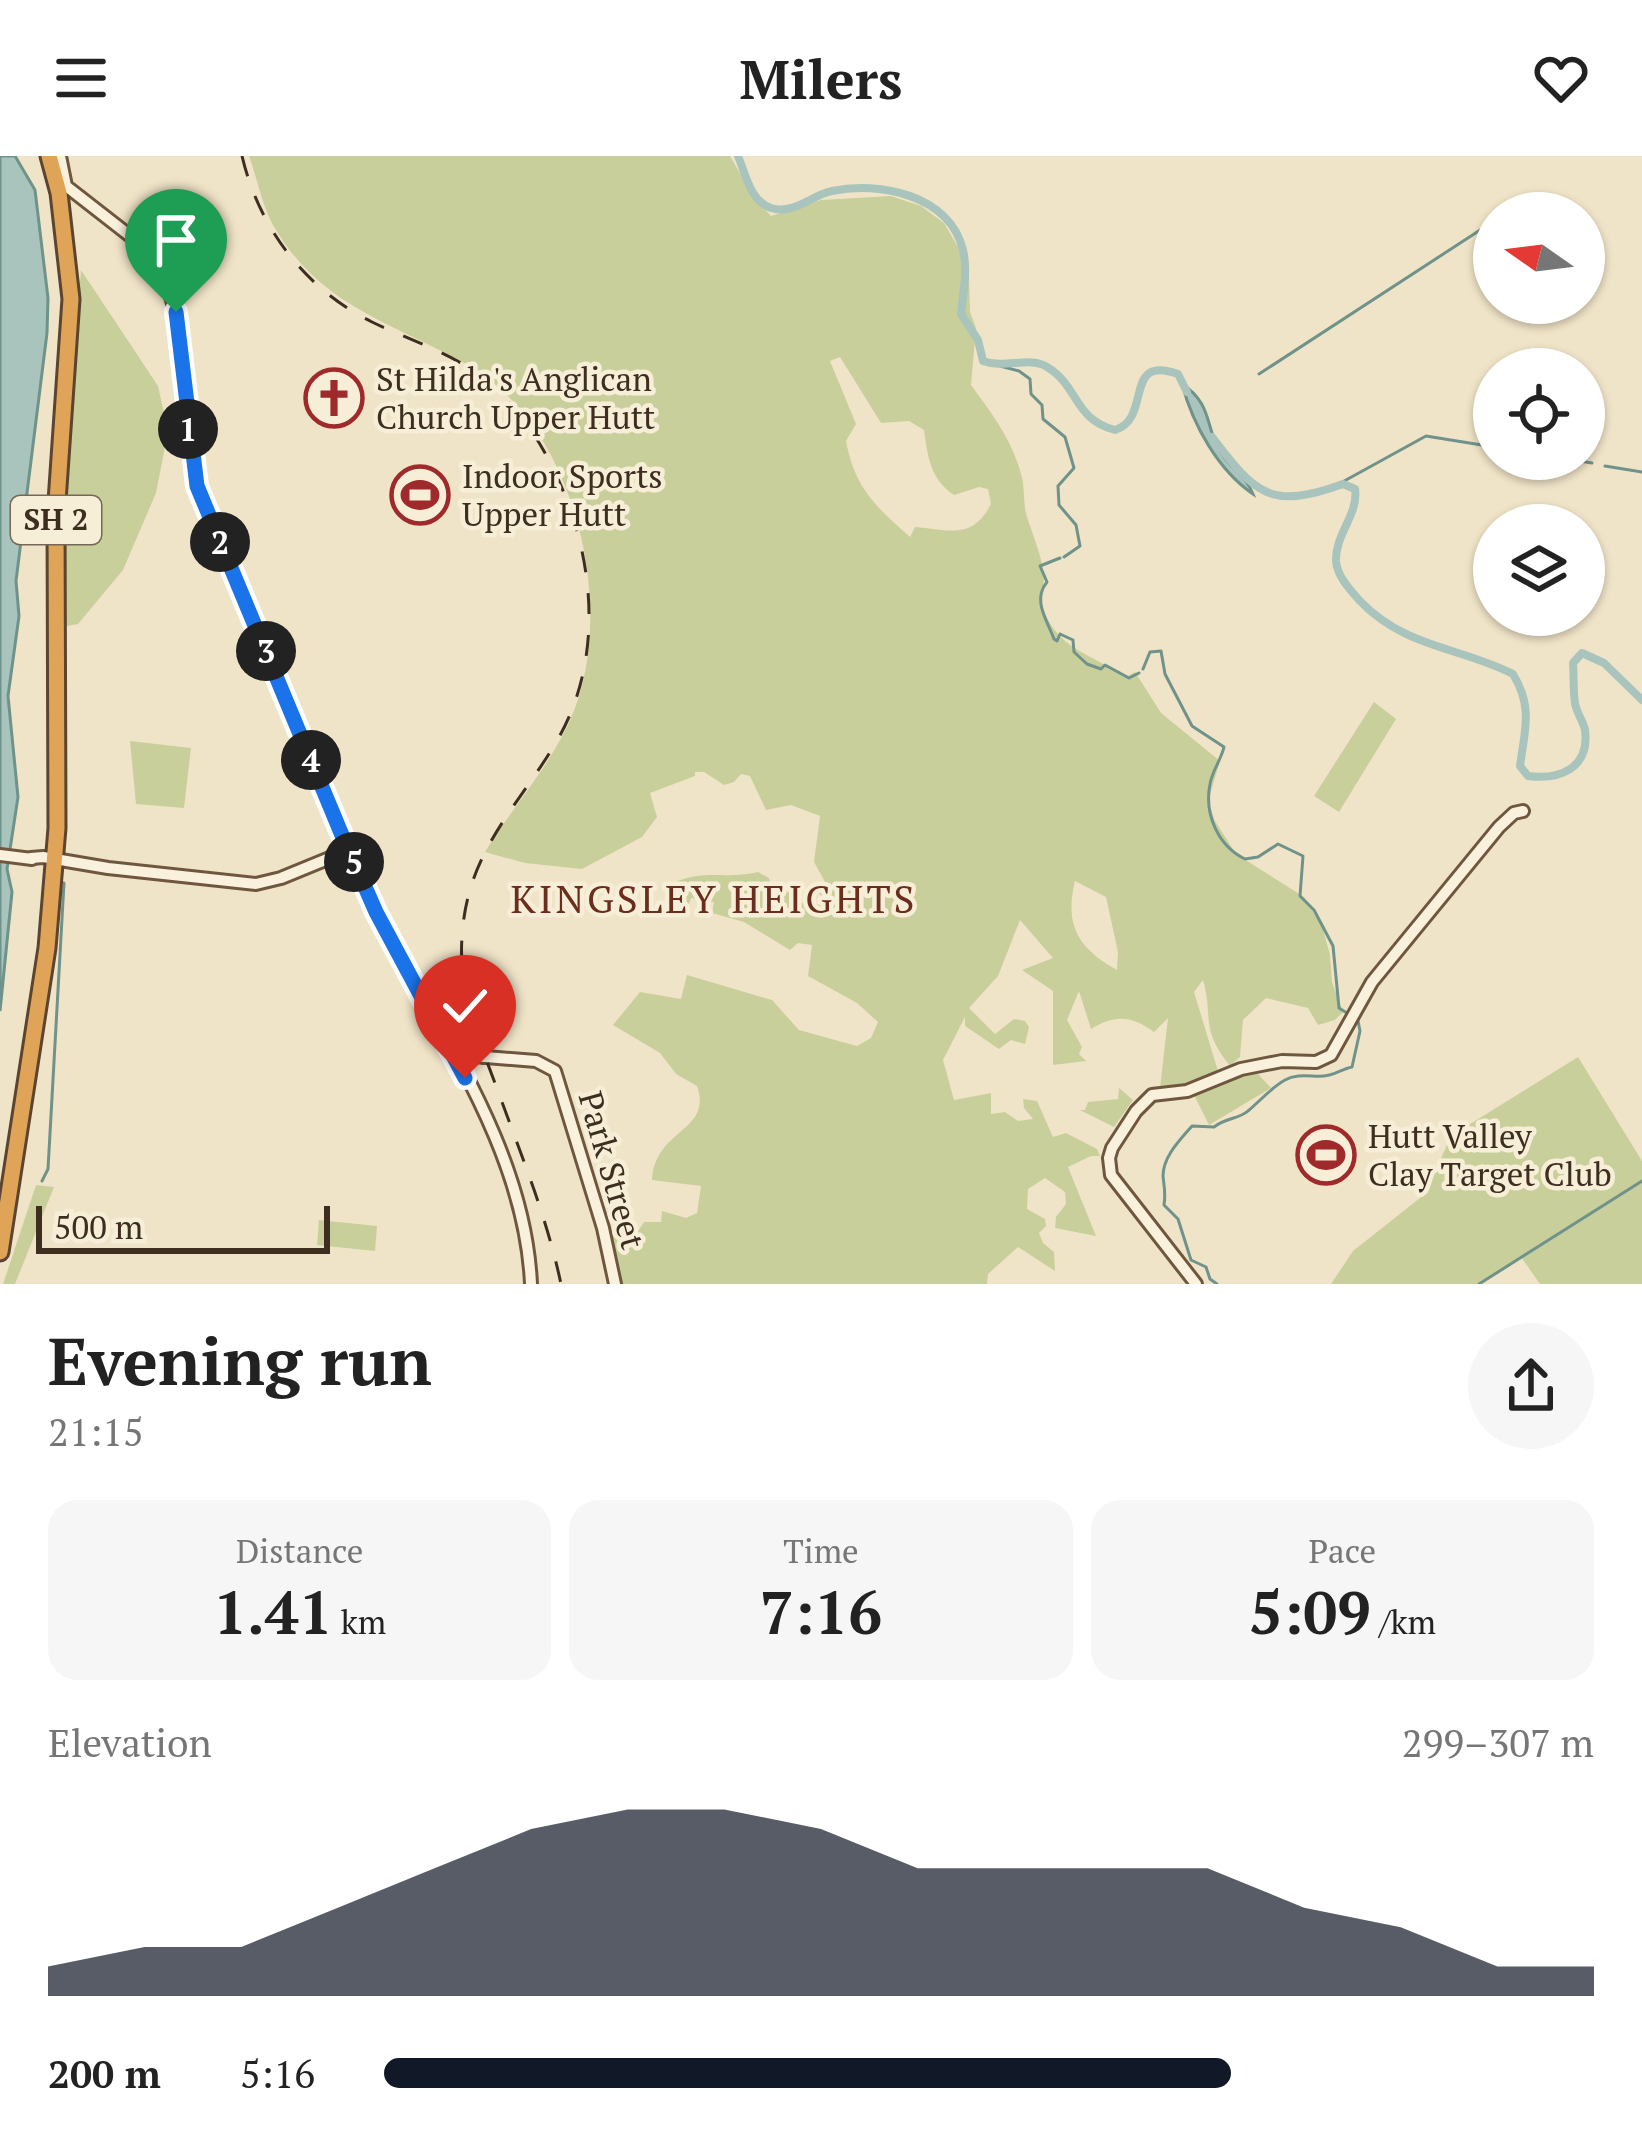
<!DOCTYPE html>
<meta charset="utf-8">
<style>
body{margin:0;font-family:"PT Serif",serif;background:#f6f6f6;color:#222;height:100vh;display:flex;flex-direction:column;font-size:45px;white-space:nowrap}
*{box-sizing:border-box;margin:0}
p{font-size:39px;color:#767676}
.icon{flex:none;width:66px;height:66px;fill:none;stroke:currentColor;stroke-width:2;stroke-linecap:round;stroke-linejoin:round}
.map{position:relative;height:1128px;overflow:hidden}
.details{display:flex;flex-direction:column;background:#fff;flex:1}
.details>*{flex:none}
.needle{width:78px;rotate:284deg}
.buttons{position:absolute;left:1473px;top:36px;display:grid;gap:24px}
.buttons a{display:grid;place-items:center;width:132px;height:132px;border-radius:50%;background:#fff;box-shadow:0 3px 9px #0004;font-size:60px}
.scale{position:absolute;left:36px;bottom:30px;width:294px;box-sizing:border-box;padding-left:12px;border:6px solid #3d2e20;border-top:0;font-size:33px;line-height:42px;white-space:nowrap;color:#3d2e20;-webkit-text-stroke:9px #f7eed8;paint-order:stroke}
.pin{position:absolute;display:grid;place-items:center;width:102px;height:102px;color:#fff;margin:-123px -51px;border-radius:50% 50% 50% 0;rotate:-45deg;box-shadow:0 0 12px #0007}
.pin .icon{rotate:45deg}
.km{position:absolute;width:60px;height:60px;margin:-30px;border-radius:50%;background:#222;color:#fff;font-size:33px;line-height:60px;text-align:center}
.round{display:grid;place-items:center;flex:none;width:126px;height:126px;border-radius:63px;background:#f6f6f6}
.head{display:flex;align-items:center;justify-content:space-between;height:204px;padding:0 48px}
h1{font-size:66px;font-weight:600;line-height:90px}
.metrics{display:grid;grid-template-columns:repeat(3,1fr);gap:18px;height:204px;padding:12px 48px}
.metrics div{display:grid;align-content:center;border-radius:30px;background:#f6f6f6;text-align:center}
.metrics b{font-size:60px;font-weight:600}
.metrics small{font-size:33px;font-weight:400}
.metrics p{font-size:33px}
.chart{height:336px;padding:24px 48px}
.chart p{display:flex;justify-content:space-between}
.chart svg{width:100%;height:216px;margin-top:12px;fill:#111827;opacity:.7}
ul{padding:0 48px;list-style:none;font-size:39px}
li{display:grid;grid-template-columns:192px 144px 1fr;align-items:center;height:90px}
li i{height:30px;border-radius:15px;background:#111827}
header{display:flex;justify-content:space-between;align-items:center;height:156px;padding:0 48px;background:#fff;font-size:54px;font-weight:600}
.map>svg:first-child{display:block}
.green{fill:#c9cf9b;fill-rule:evenodd}
.water{fill:#a9c4bc;stroke:#6f938a;stroke-width:3}
.lines{fill:none;stroke-linecap:round;stroke-linejoin:round}
.stream{stroke:#6f938a;stroke-width:3}
.river{stroke:#a9c4bc;stroke-width:8}
.secondary-casing{stroke:#6f573f;stroke-width:16}
.highway-casing{stroke:#5b4430;stroke-width:21}
.secondary{stroke:#faf1dc;stroke-width:10}
.highway{stroke:#e0a458;stroke-width:15}
.rail{stroke:#3d2e20;stroke-width:3;stroke-dasharray:21 21;stroke-linecap:butt}
.route-casing{stroke:#fff;stroke-width:24}
.route{stroke:#1a73e8;stroke-width:15}
.labels{text-anchor:middle;stroke-width:9;stroke-linejoin:round;paint-order:stroke}
.shield{fill:#f7eed8;stroke:#756857;stroke-width:3}
.shield-label{font-size:30px;font-weight:bold;fill:#3d2e20}
.poi-label{font-size:33px;fill:#3d2e20;stroke:#f7eed8;text-anchor:start}
.street-label{font-size:33px;fill:#3d2e20;stroke:#f7eed8}
.quarter-label{font-size:39px;letter-spacing:3px;fill:#6b2e1e;stroke:#f7eed8}
</style>
<header><svg class="icon" aria-label="menu" viewBox="0 0 24 24"><path d="M4 6h16M4 12h16M4 18h16"/></svg>Milers<svg class="icon" aria-label="heart" viewBox="0 0 24 24"><path d="M12 20l-8-8c-3-5 5-10 8-4 3-6 11-1 8 4z"/></svg></header>
<div class="map">
<svg width="1642" height="1128" viewBox="0 0 1642 1128">
<rect width="100%" height="100%" fill="#f0e4c8"/>
<g class="green">
<path d="M249,0H730L754,42L771,60L821,44L891,40L921,50L944,67L961,96L969,122L970,156L976,172L971,229C992,257 1014,287 1022,322C1025,335 1023,349 1027,361C1035,387 1051,418 1040,443C1054,494 1089,496 1126,521L1135,516L1161,557L1220,605L1208,645L1215,665L1236,698L1304,741L1322,770L1330,799L1332,826L1343,856L1335,864L1318,869L1308,852L1266,842L1243,864L1240,901L1230,910C1199,871 1214,862 1203,824L1194,836L1218,915L1189,929L1160,932L1168,862L1154,876C1130,859 1115,859 1091,873L1079,835L1067,864L1082,891L1079,898L1086,905L1053,909V835L1022,814L1053,802L1020,764L998,820L969,852L995,878L1014,863L1025,865L1029,871L1025,888L1011,884L999,893L965,870V861L943,904L954,944L991,937V958L1005,956L1018,965L1033,963L1024,952L1023,943L1037,945L1053,981L1066,977L1097,993L1100,1000H1091L1068,1011L1096,1080L1055,1072L1056,1061L1066,1048L1065,1036L1045,1022L1028,1033L1027,1053L1045,1063L1046,1070L1039,1077L1043,1087L1054,1096L1055,1115L1018,1091L988,1118L987,1128H621L612,1084L615,1076L634,1081L644,1066H661L662,1055L686,1062L697,1057L701,1030L652,1024C655,972 713,976 697,930L676,918L660,897L613,869L640,836L681,843L687,819L772,844L799,874L857,890L871,882L878,866L857,847L808,820L812,789L798,787L790,794L744,766L712,757L714,746L691,742L688,751L676,752L669,729C703,712 722,724 758,716L769,722L771,729L790,737L805,749L820,748L824,743L812,729L827,741L831,737L814,706L820,660L791,649L766,654L750,620L741,618L734,626L724,629L704,616H695V620L650,637L657,661L642,681L582,713L525,707L485,696C513,650 553,607 573,557C617,450 575,272 471,211C396,167 321,153 273,69C262,49 257,22 249,0ZM840,201L881,267L909,265L924,274C928,301 930,323 954,339L979,331L988,333L991,348C972,384 951,374 915,371L910,381C875,350 855,332 846,285L856,268L830,205ZM1075,725L1106,741L1118,796L1117,814C1079,793 1064,770 1075,725Z"/>
<polygon points="81,114 158,230 165,262 165,291 156,337 123,414 78,468 62,471 69,261"/>
<polygon points="1374,546 1396,563 1339,656 1314,640"/>
<polygon points="130,585 191,592 184,652 136,648"/>
<polygon points="1578,901 1642,1005 1642,1128 1540,1128 1521,1101 1479,1128 1331,1128 1353,1095 1425,1038 1451,980"/>
<polygon points="1257,917 1271,932 1209,969 1193,937 1227,923"/>
<polygon points="1119,932 1133,944 1114,971 1080,954 1085,954 1088,946 1118,943"/>
<polygon points="36,1029 54,1031 15,1128 3,1128"/>
<polygon points="319,1064 377,1070 375,1095 317,1089"/>
</g>
<g class="water">
<polygon points="0,0 15,0 35,34 48,142 47,177 16,425 19,460 8,540 18,641 7,713 12,736 0,855"/>
<path d="M1182,228C1215,249 1204,276 1224,301C1235,316 1246,320 1253,338C1218,314 1193,269 1182,228Z"/>
</g>
<g class="lines">
<g class="stream">
<polyline points="1000,210 1019,215 1030,223 1031,238 1042,249 1043,263 1065,281 1074,312 1058,330 1059,349 1076,369 1080,390 1064,401"/>
<polyline points="1259,218 1494,65"/>
<polyline points="1567,303 1592,307"/>
<polyline points="1605,310 1642,316"/>
<polyline points="1326,335 1426,280 1494,291"/>
<path d="M1060,402L1040,410L1047,426C1032,444 1047,464 1054,483L1057,485L1060,478L1073,484L1074,496L1087,508L1101,513L1105,509L1129,522L1139,517"/>
<path d="M1143,513L1150,496L1161,495L1165,518L1192,570L1224,591C1221,604 1212,615 1210,628C1204,658 1218,690 1245,703L1258,701L1278,688L1303,700L1300,740L1314,754L1333,790L1339,852L1350,859"/>
<polyline points="42,1025 48,1013 64,727"/>
<path d="M1217,1128L1210,1123L1206,1111L1191,1104L1178,1063L1164,1049C1166,1037 1164,1031 1163,1020C1163,1000 1181,983 1192,970L1214,971C1225,962 1239,963 1248,955C1260,945 1272,931 1285,924C1297,917 1312,921 1324,920C1333,920 1342,913 1352,911L1360,875L1358,865"/>
<polyline points="1479,1128 1642,1025"/>
</g>
<g class="river">
<path d="M738,0C746,19 750,45 771,52C795,59 811,39 832,35C879,25 950,39 963,94C968,115 963,136 961,158L978,184L983,205C1004,213 1031,200 1047,211C1079,230 1073,263 1115,274C1153,262 1122,198 1178,218L1187,236"/>
<path d="M1212,281C1256,339 1271,354 1343,328L1355,333C1359,358 1335,378 1336,405C1337,420 1350,434 1360,445C1405,492 1460,491 1513,518C1533,551 1525,573 1520,610L1528,620C1559,624 1590,613 1585,574C1583,564 1576,556 1575,547C1573,534 1574,520 1573,507L1582,497L1604,507L1642,544"/>
</g>
<defs>
<g id="secondary">
<polyline points="60,0 66,30 143,90 167,127 179,168 197,330 346,688"/>
<polyline points="0,699 32,703"/>
<path d="M352,701C410,841 524,972 531,1128"/>
<polyline points="31,702 43,701 108,712 256,728 281,722 342,697"/>
<polyline points="486,901 536,905 555,915 603,1072 615,1128"/>
<polyline points="455,903 467,898 484,901"/>
<polyline points="1196,1128 1111,1019 1109,1002 1112,992 1136,955 1152,939 1187,935 1241,913 1282,905 1316,906 1331,899 1372,826 1499,671 1514,657 1523,655"/>
</g>
<polyline id="highway" points="0,1096 47,792 57,672 56,360 71,143 59,37 49,0"/>
</defs>
<use href="#secondary" class="secondary-casing"/>
<use href="#highway" class="highway-casing"/>
<use href="#secondary" class="secondary"/>
<use href="#highway" class="highway"/>
<path class="rail" d="M242,0C259,72 305,133 372,166C407,183 446,195 478,218C524,252 554,305 572,359C597,433 597,519 555,588C515,655 467,696 462,781C458,837 480,886 499,938C522,1001 547,1062 561,1128"/>
</g>
<g class="lines">
<defs>
<polyline id="route" points="176,156 197,330 344,684 355,692 352,701 376,756 465,922"/>
</defs>
<use href="#route" class="route-casing"/>
<use href="#route" class="route"/>
</g>
<defs>
<symbol id="church-ring" viewBox="-11 -11 22 22"><circle r="9.5" fill="#f7eed8" stroke="#9e2a2b" stroke-width="1.5"/><path d="M-1.2-6h2.4v3.5h3.3v2.4h-3.3V6h-2.4V-.1h-3.3v-2.4h3.3Z" fill="#9e2a2b"/></symbol>
<symbol id="stadium-ring" viewBox="-11 -11 22 22"><circle r="9.5" fill="#f7eed8" stroke="#9e2a2b" stroke-width="1.5"/><path d="M0-5a6.5 5 0 1 0 0 10a6.5 5 0 1 0 0-10ZM-3.5-1.8h7v3.6h-7Z" fill="#9e2a2b"/></symbol>
</defs>
<g fill-rule="evenodd">
<use href="#church-ring" x="301" y="209" width="66" height="66"/>
<use href="#stadium-ring" x="387" y="306" width="66" height="66"/>
<use href="#stadium-ring" x="1293" y="966" width="66" height="66"/>
</g>
<g class="labels">
<rect class="shield" x="11" y="340" width="90" height="48" rx="9"/>
<g class="shield-label">
<text x="56" y="374">SH 2</text>
</g>
<g class="poi-label">
<text x="376" y="235">St Hilda's Anglican<tspan x="376" dy="38">Church Upper Hutt</tspan></text>
<text x="462" y="332">Indoor Sports<tspan x="462" dy="38">Upper Hutt</tspan></text>
<text x="1368" y="992">Hutt Valley<tspan x="1368" dy="38">Clay Target Club</tspan></text>
</g>
<g class="street-label">
<text transform="translate(612 1014) rotate(74)" y="12">Park Street</text>
</g>
<g class="quarter-label">
<text x="714" y="757">KINGSLEY HEIGHTS</text>
</g>
</g>
</svg>
<div class="buttons">
<a><svg class="needle" viewBox="-14 -14 28 28"><path d="M0-13l5 13h-10z" fill="#e53935"/><path d="M0 13l5-13h-10z" fill="#767676"/></svg></a>
<a><svg class="icon" aria-label="locate" viewBox="0 0 24 24"><circle cx="12" cy="12" r="6"/><path d="M12 2v4M12 18v4M2 12h4M18 12h4"/></svg></a>
<a><svg class="icon" aria-label="layers" viewBox="0 0 24 24"><path d="M12 4l9 5-9 5-9-5zM3 14l9 5 9-5"/></svg></a>
</div>
<div class="scale">500 m</div>
<div class="pin" style="left:176px;top:156px;background:#1e9e55"><svg class="icon" aria-label="arrive" viewBox="0 0 24 24"><path d="M6 21V4h12l-3 4 3 4H6"/></svg></div>
<div class="pin" style="left:465px;top:922px;background:#d93025"><svg class="icon" aria-label="check" viewBox="0 0 24 24"><path d="M5 12l5 5 9-10"/></svg></div>
<b class="km" style="left:188px;top:273px">1</b>
<b class="km" style="left:220px;top:386px">2</b>
<b class="km" style="left:266px;top:495px">3</b>
<b class="km" style="left:311px;top:604px">4</b>
<b class="km" style="left:354px;top:706px">5</b>
</div>
<section class="details">
<div class="head"><div><h1>Evening run</h1><p>21:15</p></div><a class="round"><svg class="icon" aria-label="share" viewBox="0 0 24 24"><path d="M12 15V3M7 8l5-5 5 5M5 13v7h14v-7"/></svg></a></div>
<div class="metrics">
<div><p>Distance</p><b>1.41<small> km</small></b></div>
<div><p>Time</p><b>7:16</b></div>
<div><p>Pace</p><b>5:09<small> /km</small></b></div>
</div>
<div class="chart"><p><span>Elevation</span>299–307 m</p>
<svg viewBox="0 0 160 44" preserveAspectRatio="none"><path d="M0 44V38L10 34L20 34L30 26L40 18L50 10L60 6L70 6L80 10L90 18L100 18L110 18L120 18L130 26L140 30L150 38L160 38V44z"/></svg>
</div>
<ul>
<li><b>200 m</b>5:16<i style="width:70%"></i></li>
</ul>
</section>
